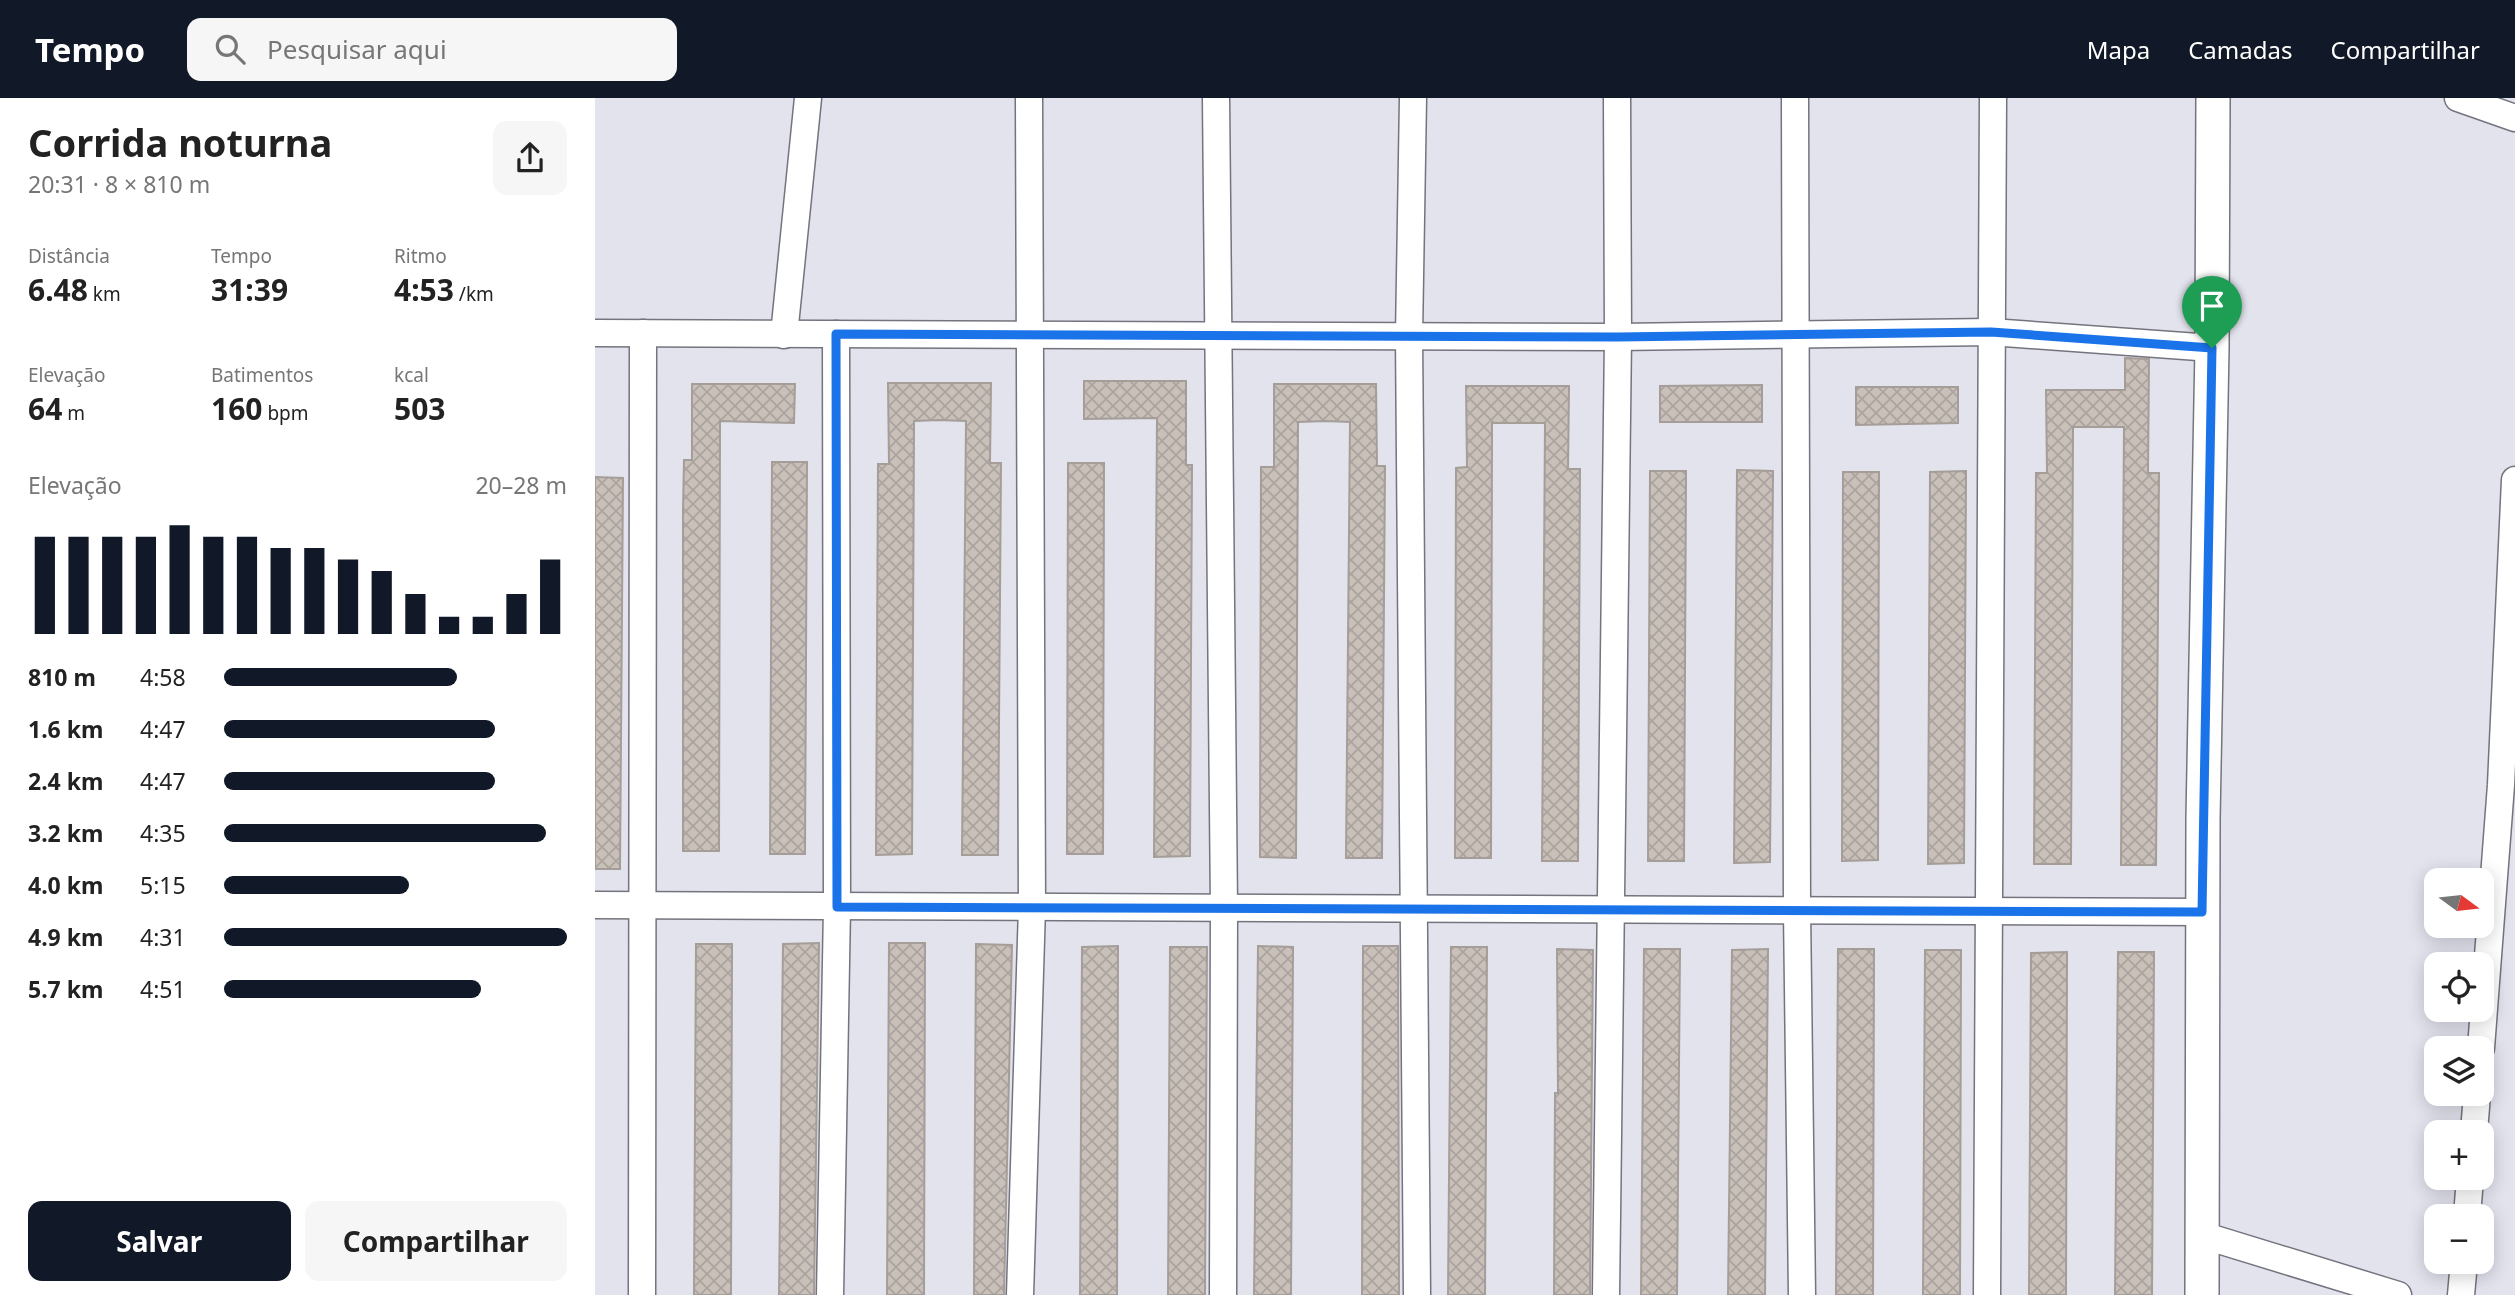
<!DOCTYPE html>
<html lang="pt">
<meta charset="utf-8">
<style>
body{margin:0;font-family:"Noto Sans",sans-serif;background:#f6f6f6;color:#222;height:100vh;display:flex;flex-direction:column;font-size:26px;white-space:nowrap}
*{box-sizing:border-box;margin:0}
p{font-size:23px;color:#767676}
.icon{flex:none;width:38px;height:38px;fill:none;stroke:currentColor;stroke-width:2;stroke-linecap:round;stroke-linejoin:round}
.map{position:relative;flex:1;overflow:hidden}
.details{display:flex;flex-direction:column;background:#fff;width:595px}
.details>*{flex:none}
.needle{width:46px;rotate:105deg}
.tools{position:absolute;left:1829px;top:770px;display:grid;gap:14px}
.tools a{display:grid;place-items:center;width:70px;height:70px;border-radius:14px;background:#fff;box-shadow:0 4px 18px #0003;font-size:35px}
.pin{position:absolute;display:grid;place-items:center;width:60px;height:60px;color:#fff;margin:-72px -30px;border-radius:50% 50% 50% 0;rotate:-45deg;box-shadow:0 0 7px #0007}
.pin .icon{rotate:45deg}
.round{display:grid;place-items:center;flex:none;width:74px;height:74px;border-radius:14px;background:#f6f6f6}
.head{display:flex;align-items:center;justify-content:space-between;height:119px;padding:0 28px}
h1{font-size:38px;font-weight:700;line-height:52px}
.metrics{display:grid;grid-template-columns:repeat(3,1fr);gap:10px;height:119px;padding:7px 28px}
.metrics div{display:grid;align-content:center}
.metrics b{font-size:30px;font-weight:700}
.metrics small{font-size:19px;font-weight:400}
.metrics p{font-size:19px}
.chart{height:196px;padding:14px 28px}
.chart p{display:flex;justify-content:space-between}
.chart svg{width:100%;height:126px;margin-top:7px;stroke:#111827;stroke-width:6}
.button{display:flex;gap:14px;margin-top:auto;padding:14px 28px}
.button a{flex:1;height:80px;border-radius:14px;background:#111827;color:#fff;font-size:28px;font-weight:700;line-height:80px;text-align:center}
.button a+a{background:#f6f6f6;color:#222}
ul{padding:0 28px;list-style:none;font-size:23px}
li{display:grid;grid-template-columns:112px 84px 1fr;align-items:center;height:52px}
li i{height:18px;border-radius:9px;background:#111827}
header{display:flex;align-items:center;gap:42px;box-sizing:border-box;height:98px;padding:0 35px;background:#111827;color:#fff}
header strong{font-size:33px}
nav{display:flex;gap:38px;margin-inline-start:auto;font-size:24px}
.search{width:490px;height:63px;background:#f6f6f6;display:flex;align-items:center;gap:18px;box-sizing:border-box;padding:0 24px;border-radius:14px;color:#767676;font-size:26px}
main{display:flex;flex:1;min-height:0}
.map>svg:first-child{display:block}
.building{fill:url(#building-cross-hatch);stroke:#a59d97;stroke-width:2}
.lines{fill:none;stroke-linecap:round;stroke-linejoin:round}
.minor-casing{stroke:#73747d;stroke-width:29}
.tertiary-casing{stroke:#73747d;stroke-width:36}
.minor{stroke:#fff;stroke-width:26}
.tertiary{stroke:#fff;stroke-width:33}
.route-casing{stroke:#fff;stroke-width:14}
.route{stroke:#1a73e8;stroke-width:9}
</style>
<header>
<strong>Tempo</strong>
<div class="search"><svg class="icon" aria-label="search" viewBox="0 0 24 24"><circle cx="10" cy="10" r="6"/><path d="M15 15l6 6"/></svg>Pesquisar aqui</div>
<nav><a>Mapa</a><a>Camadas</a><a>Compartilhar</a></nav>
</header>
<main>
<section class="details">
<div class="head"><div><h1>Corrida noturna</h1><p>20:31 · 8 × 810 m</p></div><a class="round"><svg class="icon" aria-label="share" viewBox="0 0 24 24"><path d="M12 15V3M7 8l5-5 5 5M5 13v7h14v-7"/></svg></a></div>
<div class="metrics">
<div><p>Distância</p><b>6.48<small> km</small></b></div>
<div><p>Tempo</p><b>31:39</b></div>
<div><p>Ritmo</p><b>4:53<small> /km</small></b></div>
</div>
<div class="metrics">
<div><p>Elevação</p><b>64<small> m</small></b></div>
<div><p>Batimentos</p><b>160<small> bpm</small></b></div>
<div><p>kcal</p><b>503</b></div>
</div>
<div class="chart"><p><span>Elevação</span>20–28 m</p>
<svg viewBox="0 0 160 44" preserveAspectRatio="none"><path d="M5 44V10M15 44V10M25 44V10M35 44V10M45 44V6M55 44V10M65 44V10M75 44V14M85 44V14M95 44V18M105 44V22M115 44V30M125 44V38M135 44V38M145 44V30M155 44V18"/></svg>
</div>
<ul>
<li><b>810 m</b>4:58<i style="width:68%"></i></li>
<li><b>1.6 km</b>4:47<i style="width:79%"></i></li>
<li><b>2.4 km</b>4:47<i style="width:79%"></i></li>
<li><b>3.2 km</b>4:35<i style="width:94%"></i></li>
<li><b>4.0 km</b>5:15<i style="width:54%"></i></li>
<li><b>4.9 km</b>4:31<i style="width:100%"></i></li>
<li><b>5.7 km</b>4:51<i style="width:75%"></i></li>
</ul>
<div class="button"><a>Salvar</a><a>Compartilhar</a></div>
</section>
<div class="map">
<svg width="1920" height="1197" viewBox="0 0 1920 1197">
<defs>
<pattern id="building-cross-hatch" width="8" height="8" patternUnits="userSpaceOnUse" patternTransform="scale(1.75)"><rect width="8" height="8" fill="#c9c0b9"/><path d="M0 0l8 8M0 8l8-8" fill="none" stroke="#aba49e"/></pattern>
</defs>
<rect width="100%" height="100%" fill="#e2e3ed"/>
<g class="building">
<polygon points="1530,260 1554,261 1553,375 1564,375 1561,767 1526,767 1529,329 1478,329 1476,766 1439,766 1441,375 1452,375 1451,292 1530,292"/>
<polygon points="489,283 591,283 591,367 597,367 595,758 559,759 562,320 489,321"/>
<polygon points="293,285 396,285 395,365 406,365 403,757 367,757 371,323 344,322 319,323 317,756 281,757 283,366 294,366"/>
<polygon points="97,286 200,286 199,325 125,323 124,753 88,753 88,413 89,362 97,362"/>
<polygon points="679,286 781,286 782,368 790,368 787,760 751,760 755,324 730,323 703,324 701,760 665,759 666,369 679,369"/>
<polygon points="1167,287 1167,324 1065,324 1065,288"/>
<polygon points="871,288 974,288 973,371 985,371 983,763 947,763 950,325 897,325 896,760 860,760 861,370 872,369"/>
<polygon points="1261,289 1363,289 1363,325 1261,327"/>
<polygon points="177,364 212,364 210,756 175,756"/>
<polygon points="473,365 509,365 508,756 472,756"/>
<polygon points="1142,372 1178,373 1175,764 1139,765"/>
<polygon points="1055,373 1091,373 1089,763 1053,763"/>
<polygon points="1371,373 1369,765 1333,766 1335,374"/>
<polygon points="1248,374 1284,374 1283,762 1247,763"/>
<polygon points="0,379 28,380 25,771 0,771"/>
<polygon points="224,845 219,1197 184,1197 188,846"/>
<polygon points="294,845 330,845 329,1197 292,1197"/>
<polygon points="101,846 137,846 136,1197 99,1197"/>
<polygon points="381,846 417,847 409,1197 379,1197"/>
<polygon points="523,848 522,1197 485,1197 487,849"/>
<polygon points="663,848 698,849 696,1197 659,1197"/>
<polygon points="768,848 803,848 804,1197 767,1197"/>
<polygon points="575,849 612,849 610,1197 573,1197"/>
<polygon points="856,849 892,849 890,1197 853,1197"/>
<polygon points="962,851 998,852 995,1197 959,1197 960,995 963,995"/>
<polygon points="1049,851 1085,851 1082,1197 1046,1197"/>
<polygon points="1173,851 1170,1197 1133,1197 1137,852"/>
<polygon points="1243,851 1279,851 1278,1197 1241,1197"/>
<polygon points="1330,852 1366,852 1365,1197 1328,1197"/>
<polygon points="1472,854 1471,1197 1434,1197 1436,855"/>
<polygon points="1523,854 1559,854 1557,1197 1520,1197"/>
</g>
<g class="lines">
<defs>
<g id="minor">
<polyline points="621,0 629,810 628,1197"/>
<polyline points="818,0 814,238 822,1197"/>
<polyline points="1200,0 1202,813 1207,1197"/>
<polyline points="1863,0 1920,20"/>
<polyline points="0,235 1023,239 1396,234 1617,250"/>
<polyline points="189,237 213,0"/>
<polyline points="0,807 1607,814"/>
<polyline points="1886,950 1906,687 1920,382"/>
<polyline points="1879,1034 1882,996"/>
<polyline points="1872,1118 1875,1080"/>
<polyline points="1607,1137 1803,1197"/>
<polyline points="47,1197 48,235"/>
<polyline points="235,1197 242,809 241,236"/>
<polyline points="425,1197 437,809 434,0"/>
<polyline points="1011,1197 1023,239 1022,0"/>
<polyline points="1392,1197 1398,0"/>
<polyline points="1866,1197 1869,1164"/>
</g>
<polyline id="tertiary" points="1607,1197 1608,721 1617,250 1618,0"/>
</defs>
<use href="#minor" class="minor-casing"/>
<use href="#tertiary" class="tertiary-casing"/>
<use href="#minor" class="minor"/>
<use href="#tertiary" class="tertiary"/>
</g>
<g class="lines">
<defs>
<polygon id="route" points="1396,234 1617,250 1607,814 242,809 241,236 1023,239"/>
</defs>
<use href="#route" class="route-casing"/>
<use href="#route" class="route"/>
</g>
</svg>
<div class="tools">
<a><svg class="needle" viewBox="-14 -14 28 28"><path d="M0-13l5 13h-10z" fill="#e53935"/><path d="M0 13l5-13h-10z" fill="#767676"/></svg></a>
<a><svg class="icon" aria-label="locate" viewBox="0 0 24 24"><circle cx="12" cy="12" r="6"/><path d="M12 2v4M12 18v4M2 12h4M18 12h4"/></svg></a>
<a><svg class="icon" aria-label="layers" viewBox="0 0 24 24"><path d="M12 4l9 5-9 5-9-5zM3 14l9 5 9-5"/></svg></a>
<a>+</a>
<a>−</a>
</div>
<div class="pin" style="left:1617px;top:250px;background:#1e9e55"><svg class="icon" aria-label="arrive" viewBox="0 0 24 24"><path d="M6 21V4h12l-3 4 3 4H6"/></svg></div>
</div>
</main>
